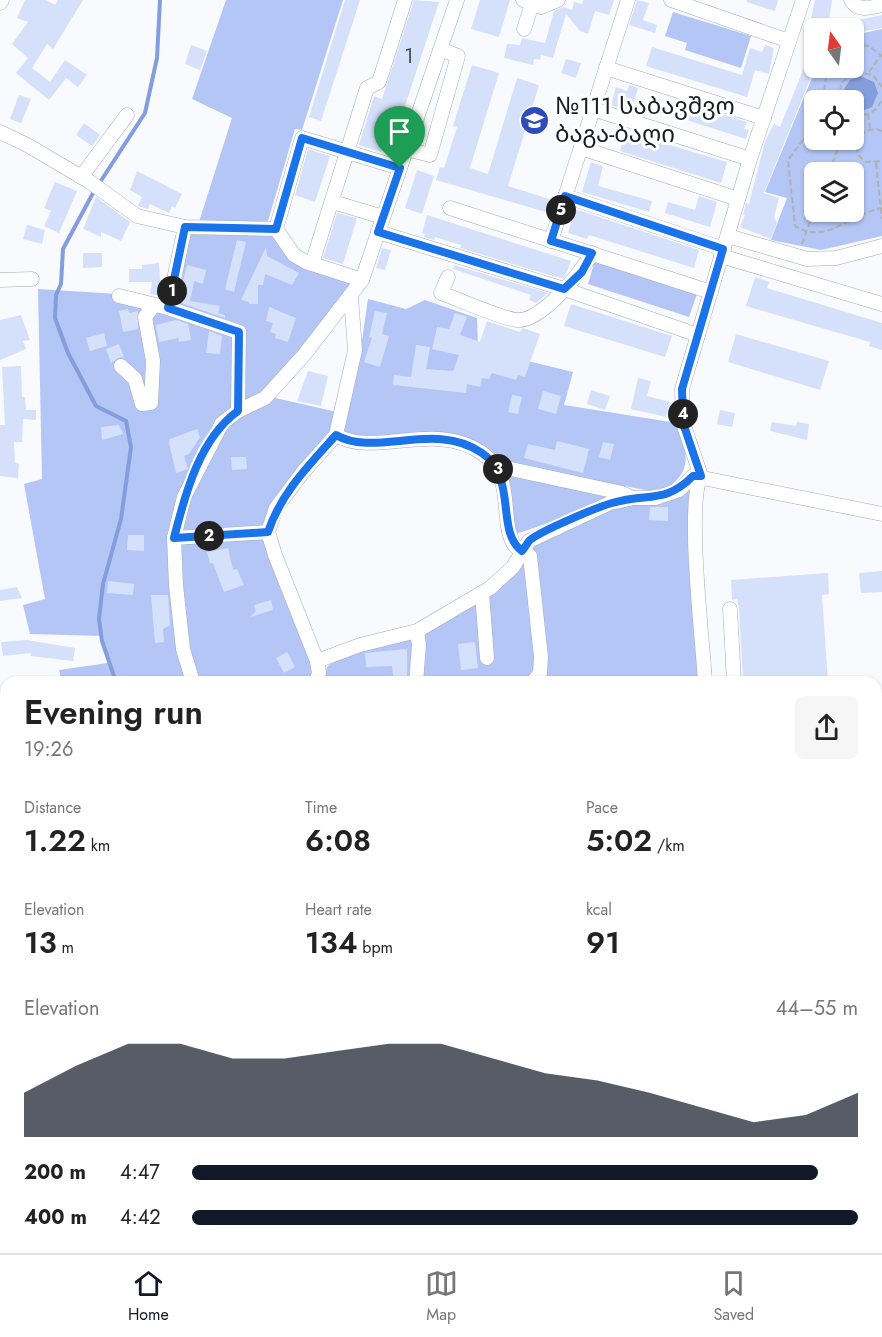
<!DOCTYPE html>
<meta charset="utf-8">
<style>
body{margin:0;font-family:Jost,"Noto Sans Georgian",sans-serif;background:#f6f6f6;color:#222;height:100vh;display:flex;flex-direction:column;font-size:22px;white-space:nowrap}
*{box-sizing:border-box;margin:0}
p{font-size:20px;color:#767676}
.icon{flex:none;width:33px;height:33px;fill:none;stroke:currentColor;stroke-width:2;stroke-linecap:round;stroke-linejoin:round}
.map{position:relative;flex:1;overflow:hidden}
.sheet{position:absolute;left:0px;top:676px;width:882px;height:578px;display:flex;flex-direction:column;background:#fff;border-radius:18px 18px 0 0;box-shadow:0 2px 4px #0004}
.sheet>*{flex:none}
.needle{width:39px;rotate:346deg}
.controls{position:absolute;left:804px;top:18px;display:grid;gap:12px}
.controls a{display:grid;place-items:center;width:60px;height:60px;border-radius:9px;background:#fff;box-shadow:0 2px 4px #0004;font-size:30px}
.pin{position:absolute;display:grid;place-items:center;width:51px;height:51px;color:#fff;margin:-62px -26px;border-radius:50% 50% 50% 0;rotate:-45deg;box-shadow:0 0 6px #0007}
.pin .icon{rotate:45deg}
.km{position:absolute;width:30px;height:30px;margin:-15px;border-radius:50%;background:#222;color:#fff;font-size:16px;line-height:30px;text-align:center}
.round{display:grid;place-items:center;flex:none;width:63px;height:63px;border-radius:9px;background:#f6f6f6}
.summary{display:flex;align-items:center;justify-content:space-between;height:102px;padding:0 24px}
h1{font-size:33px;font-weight:600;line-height:45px}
.figures{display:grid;grid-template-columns:repeat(3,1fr);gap:9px;height:102px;padding:6px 24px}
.figures div{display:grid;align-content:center}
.figures b{font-size:30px;font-weight:600}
.figures small{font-size:16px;font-weight:400}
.figures p{font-size:16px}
.chart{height:168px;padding:12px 24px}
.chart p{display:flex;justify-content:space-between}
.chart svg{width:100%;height:108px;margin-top:6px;fill:#111827;opacity:.7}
ul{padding:0 24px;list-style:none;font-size:20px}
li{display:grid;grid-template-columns:96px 72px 1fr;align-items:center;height:45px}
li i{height:15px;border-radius:8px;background:#111827}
.tabs{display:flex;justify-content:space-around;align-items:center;height:84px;border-top:2px solid #e0e0e0;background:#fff;font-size:16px;color:#767676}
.tabs a{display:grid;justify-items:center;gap:3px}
.tabs .on{color:#111827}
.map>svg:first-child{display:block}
.green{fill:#b3c6f5;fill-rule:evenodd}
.water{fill:#849ddc}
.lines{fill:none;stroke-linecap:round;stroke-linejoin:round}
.stream{stroke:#849ddc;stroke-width:4}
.building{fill:#d5e1fb}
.minor-casing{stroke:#a4abbd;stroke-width:15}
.path{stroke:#afb1b5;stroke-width:2;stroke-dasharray:6 3;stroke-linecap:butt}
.minor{stroke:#fff;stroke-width:14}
.route-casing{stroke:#fff;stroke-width:12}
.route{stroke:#1a73e8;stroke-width:8}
.labels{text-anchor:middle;stroke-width:6;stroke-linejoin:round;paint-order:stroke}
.number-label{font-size:21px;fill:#484d58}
.poi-label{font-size:24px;fill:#191c22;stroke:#fff;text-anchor:start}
</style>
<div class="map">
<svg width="882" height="1253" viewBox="0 0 882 1253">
<rect width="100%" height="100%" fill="#f8fafd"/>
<g class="green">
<polygon points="226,0 343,0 302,130 295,129 268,221 199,222 232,118 192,99"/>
<polygon points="673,12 751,36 741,68 685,50 687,43 665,36"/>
<path d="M882,29V236L821,250L771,240L787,198L765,192L816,68H854V35ZM814,100H854V140H814ZM814,172H854V212H814Z"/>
<polygon points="196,230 274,232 294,259 356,282 258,401 241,401 242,328 177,310 172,300 189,235"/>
<polygon points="596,257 698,291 689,317 588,284"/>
<polygon points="38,289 118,294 237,334 234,405 169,535 188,682 62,682 59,670 108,663 103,636 30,634 23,605 45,599 24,484 42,479"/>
<path d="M368,299L406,309L425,300L477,318L478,349L573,372L564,405L677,423C688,456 694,471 661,493L498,462L462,440L350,439L342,431L360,354Z"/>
<path d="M271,397L337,412L329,435L266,527L180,533C186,513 189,490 197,471C212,438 240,414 271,397Z"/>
<polygon points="506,471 617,495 586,510 516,534"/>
<polygon points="689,490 700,682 420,682 425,632 530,551 537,543 621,506 662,502"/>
<polygon points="264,535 315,673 309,682 199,682 187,643 179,542"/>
<polygon points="405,639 414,640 411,682 323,682 327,667 341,656"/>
<polygon points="882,1186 882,1253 224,1253 226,1248 876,1248 876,1188"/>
<polygon points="34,1248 214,1248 208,1253 30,1253"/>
</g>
<polygon class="water" points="860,76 874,82 878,93 872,107 862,111 854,109 854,100 845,100 844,89 850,80"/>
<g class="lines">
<g class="stream">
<polyline points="116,682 102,641 99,619 103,584 121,519 131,447 126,421 96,406 68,353 55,318 56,295 61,284 63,249 93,193 145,113 157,58 160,0"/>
<polyline points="99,1253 102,1248"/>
</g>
</g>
<g class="building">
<polygon points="25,0 46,0 55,5 58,0 83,0 53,49 47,44 32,68 50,82 65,60 87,75 78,87 66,78 49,100 16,73 28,58 12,44 28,22 17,18"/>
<polygon points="345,0 360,0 321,121 309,117"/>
<polygon points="414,0 439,2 404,109 396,106 381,152 359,145 374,96 382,99"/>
<polygon points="480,0 510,0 499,37 471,29"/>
<polygon points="583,0 614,0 609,15 595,11 588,34 580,31 566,14 553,58 541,55 540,60 534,59 533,65 504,58 507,44 520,45 522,38 545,43 554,11 563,7 572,10 574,2 582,4"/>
<polygon points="637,0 649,3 643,20 657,25 655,33 629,25"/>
<polygon points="747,0 778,0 775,11 746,2"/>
<polygon points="815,0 832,0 828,28 809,28"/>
<polygon points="882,15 882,28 854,33 854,21"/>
<polygon points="814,43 814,69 764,193 779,198 774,217 777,223 771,239 740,227 745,215 743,215 746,203 749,204 765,141 774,124 780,127"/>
<polygon points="191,45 207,51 200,70 185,64"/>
<polygon points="765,45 774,48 769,74 755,70 747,97 646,66 652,47 742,75 750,48 762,52"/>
<polygon points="566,59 581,63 576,78 561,73"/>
<polygon points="472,65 499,73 470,168 488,174 517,78 539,85 508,186 549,199 546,212 436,180 440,167 444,168 457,127 453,126"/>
<polygon points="629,85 638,88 631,112 611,105 616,87 627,91"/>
<polygon points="19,95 31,99 21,123 10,119"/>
<polygon points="675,99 693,105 691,112 717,120 719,113 747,122 744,129 749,130 746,139 677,117 679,108 672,106"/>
<polygon points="84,123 100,135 92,146 76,135"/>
<polygon points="626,132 727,162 721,183 620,151"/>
<polygon points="308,149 330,156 315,202 295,195"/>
<polygon points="591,162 603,166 598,186 652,201 649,212 582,192"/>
<polygon points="417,170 434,176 422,214 405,208"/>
<polygon points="137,171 182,194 175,208 172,206 169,213 150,204 148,209 138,206 142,197 130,190"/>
<polygon points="55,182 77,191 59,233 44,226 51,211 44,208"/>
<polygon points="699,196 717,202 710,227 665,213 668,202 695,210"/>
<polygon points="96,197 130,222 121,241 101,232 101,237 83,229"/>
<polygon points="572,208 699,250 694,268 589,235 587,239 568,233 572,219 568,218"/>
<polygon points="337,213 357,218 343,264 323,258"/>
<polygon points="427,215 571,261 567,272 563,278 556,277 460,248 461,245 435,237 434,240 424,237 425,234 422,233"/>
<polygon points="27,225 45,230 42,244 23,239"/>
<polygon points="237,240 246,242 234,292 225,289"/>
<polygon points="266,247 267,256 299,273 292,285 265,274 263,285 258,285 258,304 249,304 249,302 241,300"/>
<polygon points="382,248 391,250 385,270 376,268"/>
<polygon points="83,253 102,253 102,267 83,268"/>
<polygon points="159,263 160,280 165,280 161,296 150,294 152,282 129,282 129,269 142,269 142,265"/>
<polygon points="187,265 206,270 203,284 194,281 190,301 220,306 218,313 225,315 225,318 178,302"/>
<polygon points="454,265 548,293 536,303 529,300 531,295 453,269"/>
<polygon points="755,277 769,282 767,288 882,323 882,350 869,346 870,342 746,306"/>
<polygon points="571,304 672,336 665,357 564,326"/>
<polygon points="269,307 296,318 288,342 275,338 276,334 270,332 273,323 266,321"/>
<polygon points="128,309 129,313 138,311 138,329 123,332 119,311"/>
<polygon points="375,311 387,313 382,334 389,336 380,367 364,362 372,338 369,337"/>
<polygon points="455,313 467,317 460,335 480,342 487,321 520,332 523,328 540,334 525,377 518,375 516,380 492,373 489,379 482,378 480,387 467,384 466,393 393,385 394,375 411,377 416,345 430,347 426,369 453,371 459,355 432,349 437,327 449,329"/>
<polygon points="21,315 30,340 23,341 26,349 0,360 0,320"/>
<polygon points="176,320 188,324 191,340 179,342 178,338 159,342 156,325"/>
<polygon points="209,331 222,336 220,354 206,353"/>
<polygon points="104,333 107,346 90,351 86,338"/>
<polygon points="736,334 829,361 820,390 728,362"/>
<polygon points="119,344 124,357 118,358 111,363 106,349"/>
<polygon points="21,366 22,397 25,397 26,410 36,410 36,420 23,419 22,442 14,442 15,463 19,464 18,478 0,476 0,425 5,425 2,367"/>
<polygon points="308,371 328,376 321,406 297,401"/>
<polygon points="638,378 651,381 647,396 670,402 666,417 631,409"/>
<polygon points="591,390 610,396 605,410 587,404"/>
<polygon points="543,391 561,396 556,414 538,409"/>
<polygon points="512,395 522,397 518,414 508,412"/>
<polygon points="720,410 735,413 732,427 717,424"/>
<polygon points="772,422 796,426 797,422 809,424 807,440 770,431"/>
<polygon points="119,425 123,434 102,440 101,427"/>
<polygon points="197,429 200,437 189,454 184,456 188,469 176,473 169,443 170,439"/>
<polygon points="557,441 589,449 583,473 524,458 528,444 555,450"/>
<polygon points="603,442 614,444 610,460 599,457"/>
<polygon points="231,457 246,457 247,469 232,470"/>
<polygon points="650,507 668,507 668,521 649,520"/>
<polygon points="128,535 144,535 144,551 127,550"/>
<polygon points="228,548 233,570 237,569 244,585 224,592 213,563 210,563 207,552"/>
<polygon points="882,571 882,592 861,593 859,573"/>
<polygon points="828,573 829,594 822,595 828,682 743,682 739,609 737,599 732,600 731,580"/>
<polygon points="108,581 134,584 133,595 107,593"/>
<polygon points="17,587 22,598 0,601 0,590"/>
<polygon points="151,595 168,595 170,625 163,629 164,642 155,643"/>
<polygon points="271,600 273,610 250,617 256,611 254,605"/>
<polygon points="27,640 75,648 73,661 30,656 31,653 3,656 1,642"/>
<polygon points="475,642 478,668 461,670 458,644"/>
<polygon points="407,649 407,682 394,682 392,666 366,667 365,653"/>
<polygon points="287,652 295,667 284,673 276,658"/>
</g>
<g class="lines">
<defs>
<g id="minor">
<polyline points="523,0 541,7 558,0"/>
<polyline points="671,0 789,41"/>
<path d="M851,0C858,12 870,8 882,5"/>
<polyline points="0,3 2,0"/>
<polyline points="524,29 532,4"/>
<polyline points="606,68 764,118"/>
<polyline points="593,109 750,159"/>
<polyline points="0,132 29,146 90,182 137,216 185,227 276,229 294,255 306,262 362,280"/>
<polyline points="581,148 738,199"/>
<polyline points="406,149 430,155 458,56 440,49"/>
<polyline points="81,177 127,115"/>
<polyline points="565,196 724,249"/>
<polyline points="333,202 383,217"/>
<polyline points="450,208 711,292"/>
<polyline points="276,229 302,138 400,168"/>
<polyline points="378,232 564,289 698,335"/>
<polyline points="728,236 807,259 836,258 882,246"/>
<polyline points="551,241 628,0"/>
<polyline points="721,256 882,304"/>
<polyline points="312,264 367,88 379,82 405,0"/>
<path d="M448,277L441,293C458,299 502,319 517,320C541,322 582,272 592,253"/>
<polyline points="0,280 32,279"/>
<polyline points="119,296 168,308 239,332 238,411"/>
<polyline points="168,308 185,227"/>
<polyline points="121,366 135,379 142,404 151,403 153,361 145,317 154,305"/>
<path d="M336,435C375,458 435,420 482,453C517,478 498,521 515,546C519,550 526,553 530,556L541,657L540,673L533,682"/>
<polyline points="498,470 506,468 622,493 633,498"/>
<polyline points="174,538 268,532"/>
<polyline points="482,593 487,658"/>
<polyline points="730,609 734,682"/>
<polyline points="317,661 360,645 417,631 490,588 513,567 529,541 610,503 634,498 656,498 679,490 693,476 882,514"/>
<polyline points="193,682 183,649 176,585 174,538 184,497 222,423 238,411 265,398 304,355 362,280 457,0"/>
<polyline points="316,682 319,673 317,661 275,555 268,532 276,508 303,472 336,435 355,350 351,297"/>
<polyline points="416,682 419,645 417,631"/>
<path d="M705,682C703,643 686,504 701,476L683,423L682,389L750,159L803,0"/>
<polyline points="876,749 882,748"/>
<polyline points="0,855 6,878"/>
<polyline points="0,1057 6,1056"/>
<path d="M0,1107C3,1118 9,1131 0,1140"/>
<polyline points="0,1176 6,1174"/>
<polyline points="876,1196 882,1194"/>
<polyline points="332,1248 332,1253"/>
<polyline points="751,1248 752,1253"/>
<polyline points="20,1253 25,1248"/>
<polyline points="215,1253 220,1248"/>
<polyline points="283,1253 284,1248"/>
<polyline points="634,1253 639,1248"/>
</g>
</defs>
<use href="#minor" class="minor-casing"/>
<g class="path">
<polyline points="854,45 869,46 882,56"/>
<polyline points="843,68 848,75"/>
<polyline points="869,72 881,55"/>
<polyline points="823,94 838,94"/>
<polyline points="823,100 827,68"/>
<polyline points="840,100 841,83 856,72 873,75 882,87"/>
<path d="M854,114C867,117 877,112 882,99"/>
<polyline points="868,114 870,129"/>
<path d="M814,125L788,160L795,226C826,246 851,213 882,208"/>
<polyline points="882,131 876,129 865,131 856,144 858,155 866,162 882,161"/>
<polyline points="830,140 856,144"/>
<polyline points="876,163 882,219"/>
<polyline points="829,172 841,140"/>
<polyline points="802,244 814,210"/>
</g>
<use href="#minor" class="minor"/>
</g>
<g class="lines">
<defs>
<path id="route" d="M302,138L400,168L378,232L564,289L582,272L592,253L551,241L565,196L723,249L682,389L683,423L701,476H693C664,505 647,492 612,503C597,507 541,531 530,540C527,543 525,548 522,551C495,531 518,478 482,453C435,420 375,458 336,435C309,465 281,493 268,532L174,538C185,494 200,438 238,411L239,332L168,308L185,227L276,229Z"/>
</defs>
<use href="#route" class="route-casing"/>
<use href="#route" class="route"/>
</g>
<defs>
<symbol id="school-disc" viewBox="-11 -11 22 22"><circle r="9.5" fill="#2e4bbb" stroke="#fff"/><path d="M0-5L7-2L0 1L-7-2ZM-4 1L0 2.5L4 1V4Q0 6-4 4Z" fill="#fff"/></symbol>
</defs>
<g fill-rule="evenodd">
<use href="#school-disc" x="518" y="104" width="33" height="33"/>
</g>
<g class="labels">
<g class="number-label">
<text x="409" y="63">1</text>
</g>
<g class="poi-label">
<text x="555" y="114">№111 საბავშვო<tspan x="555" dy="28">ბაგა-ბაღი</tspan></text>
</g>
</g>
</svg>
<div class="controls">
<a><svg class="needle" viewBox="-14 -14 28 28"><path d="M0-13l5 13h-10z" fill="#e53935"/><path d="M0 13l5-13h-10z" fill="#767676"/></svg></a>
<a><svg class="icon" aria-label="locate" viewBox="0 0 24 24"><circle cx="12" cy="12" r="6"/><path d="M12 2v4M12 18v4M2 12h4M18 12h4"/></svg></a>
<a><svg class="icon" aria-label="layers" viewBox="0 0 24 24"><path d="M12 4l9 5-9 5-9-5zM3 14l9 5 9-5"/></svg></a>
</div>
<div class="pin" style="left:400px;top:168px;background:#1e9e55"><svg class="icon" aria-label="arrive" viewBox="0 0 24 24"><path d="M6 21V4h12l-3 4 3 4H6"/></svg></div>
<b class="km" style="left:172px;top:291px">1</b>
<b class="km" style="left:209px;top:536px">2</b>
<b class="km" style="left:498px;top:469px">3</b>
<b class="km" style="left:683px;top:414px">4</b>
<b class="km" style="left:561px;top:210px">5</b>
<section class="sheet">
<div class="summary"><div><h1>Evening run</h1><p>19:26</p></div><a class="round"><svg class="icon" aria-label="share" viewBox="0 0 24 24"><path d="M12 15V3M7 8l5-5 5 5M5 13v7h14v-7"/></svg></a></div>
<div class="figures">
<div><p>Distance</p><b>1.22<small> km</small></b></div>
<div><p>Time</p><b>6:08</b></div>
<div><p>Pace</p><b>5:02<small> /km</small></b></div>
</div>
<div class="figures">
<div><p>Elevation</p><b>13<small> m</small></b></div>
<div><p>Heart rate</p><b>134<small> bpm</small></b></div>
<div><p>kcal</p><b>91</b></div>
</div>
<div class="chart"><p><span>Elevation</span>44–55 m</p>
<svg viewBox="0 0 160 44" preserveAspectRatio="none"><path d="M0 44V26L10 15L20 6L30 6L40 12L50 12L60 9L70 6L80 6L90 12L100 18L110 21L120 26L130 32L140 38L150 35L160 26V44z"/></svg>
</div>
<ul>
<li><b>200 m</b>4:47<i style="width:94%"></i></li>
<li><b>400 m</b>4:42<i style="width:100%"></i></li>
</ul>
</section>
</div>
<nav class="tabs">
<a class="on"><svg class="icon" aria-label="home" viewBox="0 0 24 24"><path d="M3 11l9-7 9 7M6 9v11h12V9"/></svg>Home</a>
<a><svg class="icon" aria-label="map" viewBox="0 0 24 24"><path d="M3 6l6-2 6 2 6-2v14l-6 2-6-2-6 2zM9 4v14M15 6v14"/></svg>Map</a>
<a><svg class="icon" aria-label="saved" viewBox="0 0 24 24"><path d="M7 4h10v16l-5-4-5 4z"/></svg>Saved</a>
</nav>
